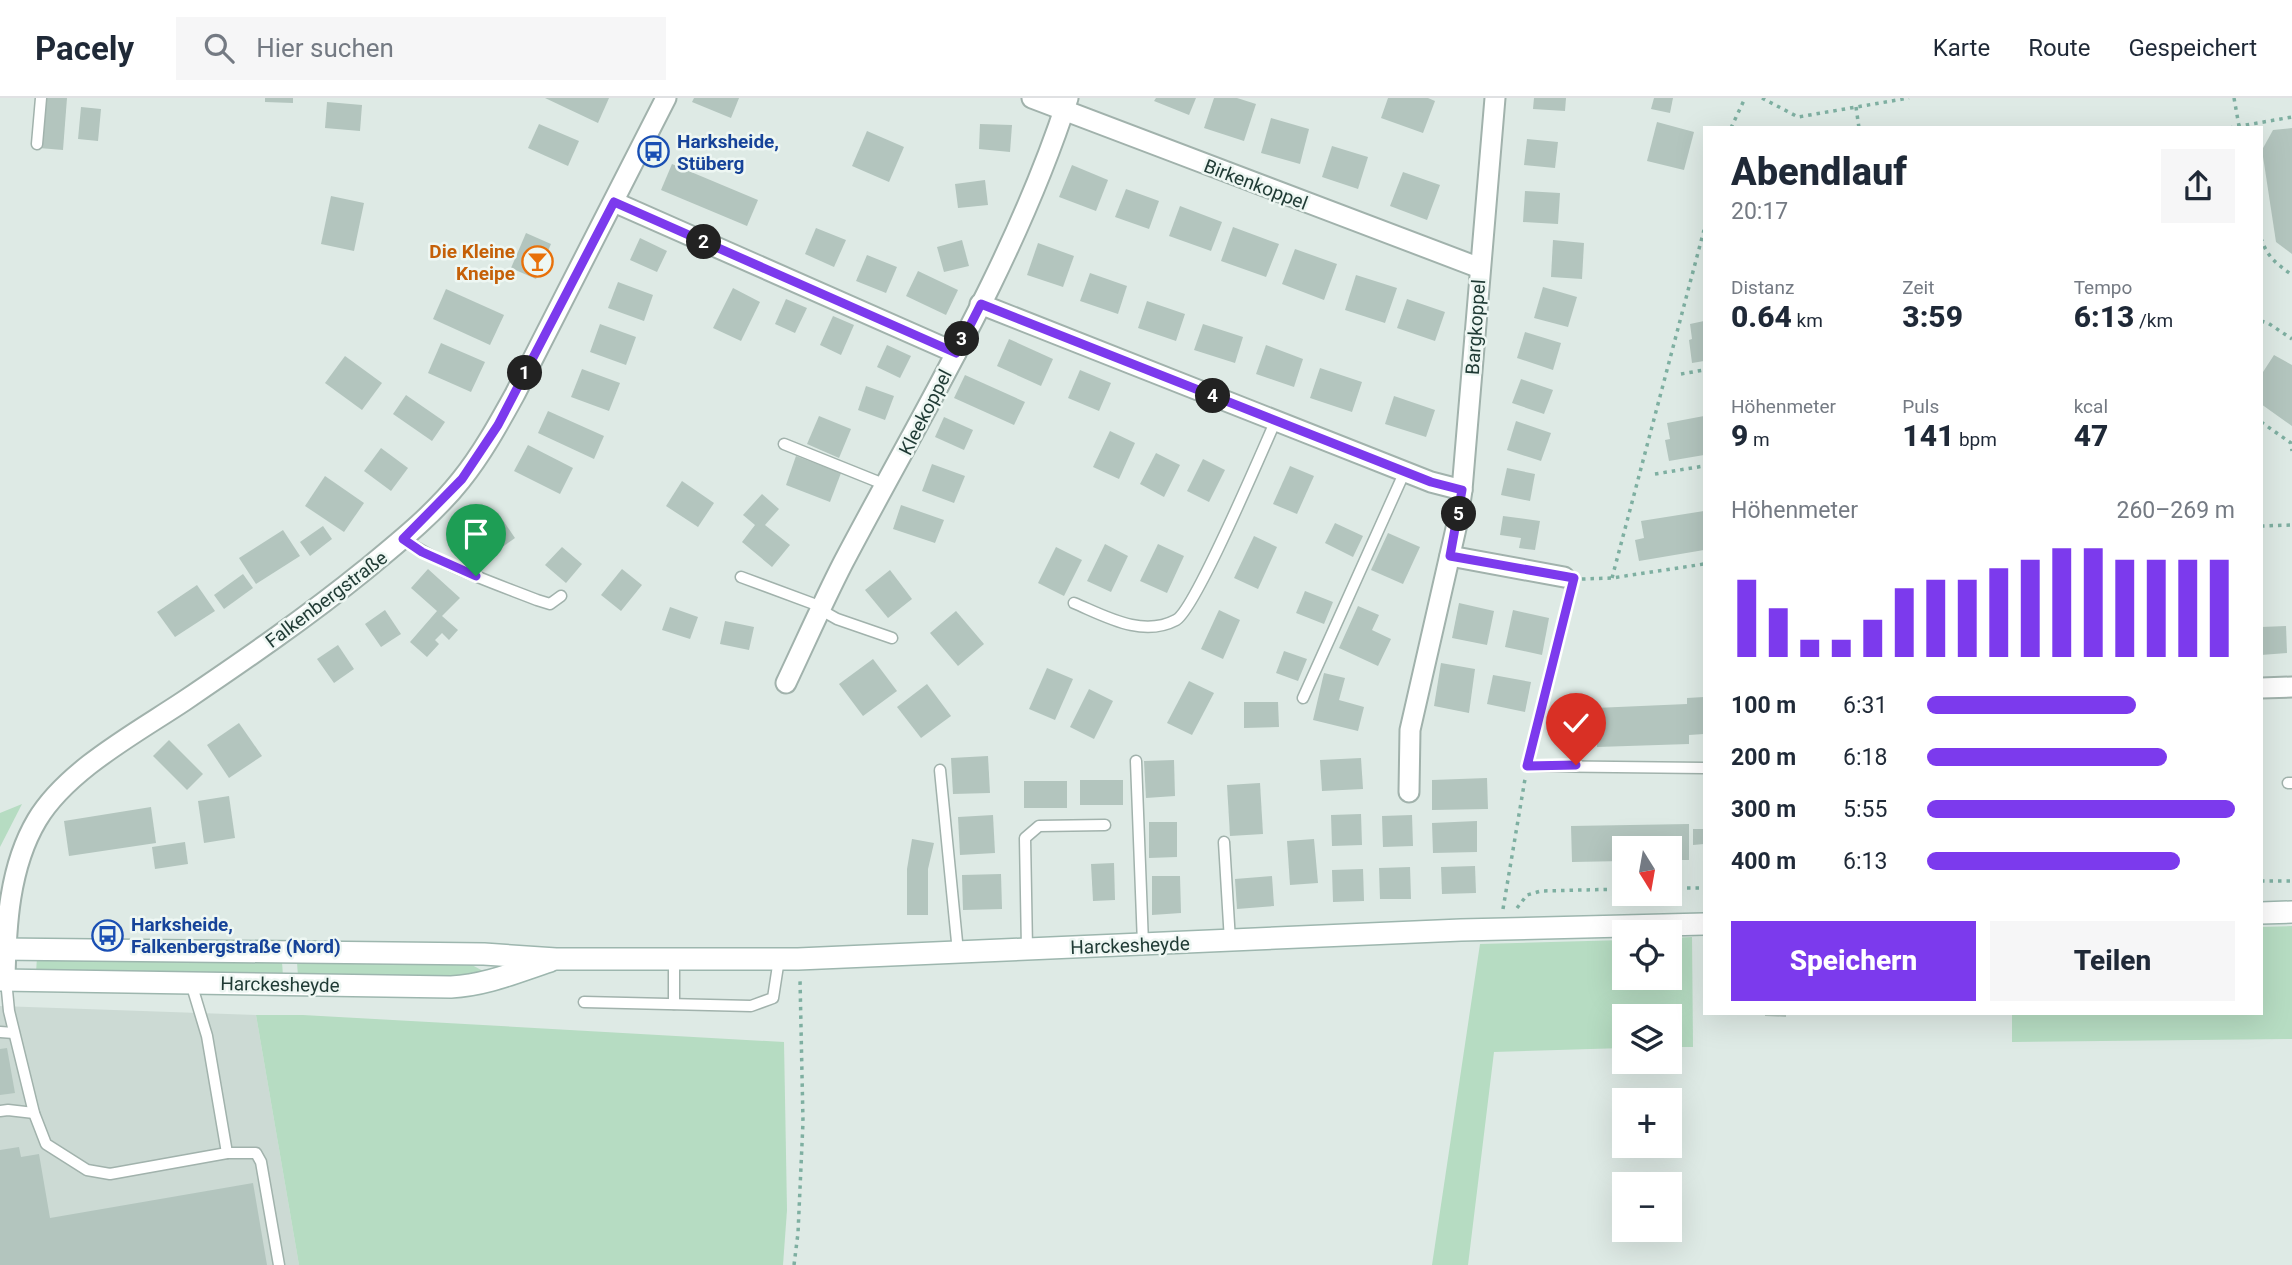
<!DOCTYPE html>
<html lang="de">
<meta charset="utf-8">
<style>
body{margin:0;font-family:Roboto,sans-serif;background:#f6f6f7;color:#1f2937;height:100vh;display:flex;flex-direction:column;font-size:26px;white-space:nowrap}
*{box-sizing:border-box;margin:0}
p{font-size:23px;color:#747a83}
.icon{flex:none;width:38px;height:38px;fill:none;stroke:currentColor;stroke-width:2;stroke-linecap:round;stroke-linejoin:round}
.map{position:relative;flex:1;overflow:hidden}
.panel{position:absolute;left:1703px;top:28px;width:560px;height:889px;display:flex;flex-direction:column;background:#fff;border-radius:0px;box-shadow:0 7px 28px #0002}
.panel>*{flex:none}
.needle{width:46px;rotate:169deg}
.tools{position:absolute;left:1612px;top:738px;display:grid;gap:14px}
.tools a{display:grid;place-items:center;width:70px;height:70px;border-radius:0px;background:#fff;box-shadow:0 7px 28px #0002;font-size:35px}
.pin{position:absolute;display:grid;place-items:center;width:60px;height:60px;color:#fff;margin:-72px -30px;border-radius:50% 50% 50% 0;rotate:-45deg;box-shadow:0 0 7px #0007}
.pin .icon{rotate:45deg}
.km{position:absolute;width:35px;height:35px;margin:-18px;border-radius:50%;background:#222;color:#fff;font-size:19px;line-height:35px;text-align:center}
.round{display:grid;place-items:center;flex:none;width:74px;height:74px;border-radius:0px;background:#f6f6f7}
.head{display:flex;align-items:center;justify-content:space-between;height:119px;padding:0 28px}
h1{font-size:38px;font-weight:800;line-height:52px}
.stats{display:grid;grid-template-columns:repeat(3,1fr);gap:10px;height:119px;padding:7px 28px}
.stats div{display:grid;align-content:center}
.stats b{font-size:30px;font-weight:800}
.stats small{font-size:19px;font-weight:400}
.stats p{font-size:19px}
.chart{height:196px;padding:14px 28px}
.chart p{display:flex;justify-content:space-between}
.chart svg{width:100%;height:126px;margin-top:7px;stroke:#7c3aed;stroke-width:6}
.action{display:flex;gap:14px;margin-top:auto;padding:14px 28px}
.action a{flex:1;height:80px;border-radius:0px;background:#7c3aed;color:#fff;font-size:28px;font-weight:800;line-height:80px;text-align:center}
.action a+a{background:#f6f6f7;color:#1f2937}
ul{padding:0 28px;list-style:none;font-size:23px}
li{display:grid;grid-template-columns:112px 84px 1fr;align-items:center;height:52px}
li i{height:18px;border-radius:9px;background:#7c3aed}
header{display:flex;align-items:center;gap:42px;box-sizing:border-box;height:98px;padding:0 35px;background:#fff;border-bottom:2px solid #e0e1e3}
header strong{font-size:33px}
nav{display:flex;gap:38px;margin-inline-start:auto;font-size:24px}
.search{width:490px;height:63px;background:#f6f6f7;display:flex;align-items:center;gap:18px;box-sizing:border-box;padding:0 24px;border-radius:0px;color:#747a83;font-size:26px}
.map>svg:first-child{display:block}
.built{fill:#ccdad4}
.green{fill:#b6dcc2}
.building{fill:#b3c5be}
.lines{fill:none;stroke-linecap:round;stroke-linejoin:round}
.service-casing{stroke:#a1b2ac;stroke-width:13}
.minor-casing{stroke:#a1b2ac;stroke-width:23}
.secondary-casing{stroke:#9db6ae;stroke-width:24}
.path{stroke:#7eafa1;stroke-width:3.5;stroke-dasharray:3.5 5;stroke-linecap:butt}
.service{stroke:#fff;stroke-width:10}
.minor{stroke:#fff;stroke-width:19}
.secondary{stroke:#fff;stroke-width:21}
.route-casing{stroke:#fff;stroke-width:14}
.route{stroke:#7c3aed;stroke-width:9}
.labels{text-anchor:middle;stroke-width:5;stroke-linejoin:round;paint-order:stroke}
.transit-label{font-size:19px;font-weight:bold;fill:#164399;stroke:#eef7f3;text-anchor:start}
.street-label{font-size:19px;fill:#1f3a34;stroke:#eef7f3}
.food-label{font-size:19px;font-weight:bold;fill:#c56008;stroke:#eef7f3;text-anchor:end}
</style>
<header>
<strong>Pacely</strong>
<div class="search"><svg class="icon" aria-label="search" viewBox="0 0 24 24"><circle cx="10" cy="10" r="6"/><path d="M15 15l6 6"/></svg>Hier suchen</div>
<nav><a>Karte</a><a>Route</a><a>Gespeichert</a></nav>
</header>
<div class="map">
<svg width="2292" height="1167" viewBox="0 0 2292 1167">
<rect width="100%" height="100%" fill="#deeae5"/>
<polygon class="built" points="0,908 256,917 299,1167 0,1167"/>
<g class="green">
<polygon points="22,706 0,749 0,715"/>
<polygon points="2292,828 2292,941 2012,944 2012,915 2261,915 2261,829"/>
<polygon points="1692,839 1693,949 1670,949 1670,919 1624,919 1624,950 1494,954 1468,1167 1432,1167 1480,846 1624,842 1624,880 1670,880 1670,840"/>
<polygon points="37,860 282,864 283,878 36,874"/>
<polygon points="297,864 472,867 483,873 471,881 298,879"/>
<polygon points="256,917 303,917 784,944 787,1112 783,1167 299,1167"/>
</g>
<g class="building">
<polygon points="43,0 67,0 63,52 39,50"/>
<polygon points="265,0 293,0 293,5 265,4"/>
<polygon points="545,0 609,0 598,25"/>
<polygon points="694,0 739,0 731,20 692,4"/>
<polygon points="1156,0 1196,0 1189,17 1154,3"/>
<polygon points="1214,0 1237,0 1256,6 1244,43 1204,30"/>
<polygon points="1388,0 1428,0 1435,3 1423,35 1381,20"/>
<polygon points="1534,0 1566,0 1565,13 1533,11"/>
<polygon points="1654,0 1673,0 1670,15 1651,11"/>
<polygon points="327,4 362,7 360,33 325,30"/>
<polygon points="81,9 101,11 98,43 78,41"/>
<polygon points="1271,20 1309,31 1300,66 1261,55"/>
<polygon points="1657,24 1694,34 1684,72 1647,63"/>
<polygon points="539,26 579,43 568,68 528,50"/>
<polygon points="980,26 1012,27 1010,54 979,51"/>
<polygon points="2292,30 2292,156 2276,144 2262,52 2273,32"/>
<polygon points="867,33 904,49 889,84 852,68"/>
<polygon points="1527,41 1558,44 1555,70 1524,67"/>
<polygon points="1332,48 1368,59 1358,91 1322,79"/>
<polygon points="672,66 758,102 747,128 661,92"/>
<polygon points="1072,67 1108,82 1096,113 1059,99"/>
<polygon points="1403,74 1440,87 1427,122 1390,108"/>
<polygon points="985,82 988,107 958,110 955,86"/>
<polygon points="1126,91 1159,103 1149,131 1115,119"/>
<polygon points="1525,93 1560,95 1558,126 1523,124"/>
<polygon points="331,98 364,105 354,153 321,146"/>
<polygon points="1180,108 1222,124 1211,153 1169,138"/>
<polygon points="1233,129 1279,146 1266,179 1221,163"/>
<polygon points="816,130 846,142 834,169 805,156"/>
<polygon points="526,135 551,146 536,181 511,170"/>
<polygon points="640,140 667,153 657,174 630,162"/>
<polygon points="962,142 969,168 944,174 937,149"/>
<polygon points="1553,142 1584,145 1582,181 1551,179"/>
<polygon points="1038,145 1074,158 1063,189 1027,177"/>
<polygon points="1295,151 1337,166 1324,202 1282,186"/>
<polygon points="867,157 897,169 886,195 856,183"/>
<polygon points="918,173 958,192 946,217 906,198"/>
<polygon points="1090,175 1127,188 1118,216 1080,203"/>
<polygon points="1356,177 1397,190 1385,225 1345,212"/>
<polygon points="618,184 653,197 644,223 608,210"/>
<polygon points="1543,189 1577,199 1568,229 1534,220"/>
<polygon points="733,190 760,204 741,243 713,230"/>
<polygon points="446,191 504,217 490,247 433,221"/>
<polygon points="786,201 807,210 795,235 775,226"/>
<polygon points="1407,201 1445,214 1435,243 1397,230"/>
<polygon points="1147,203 1185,216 1176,243 1138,230"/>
<polygon points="833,218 854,227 841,257 820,247"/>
<polygon points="1704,223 1704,263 1692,265 1689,242 1692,241 1690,226"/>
<polygon points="600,226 636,239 626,267 590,254"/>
<polygon points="1203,226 1243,239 1235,265 1194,252"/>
<polygon points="1525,234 1561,245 1553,272 1517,260"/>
<polygon points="1009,241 1053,261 1041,288 997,268"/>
<polygon points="441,245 485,264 471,294 428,275"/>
<polygon points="887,247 911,258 900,280 877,269"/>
<polygon points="1266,247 1303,261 1294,289 1256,276"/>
<polygon points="2274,257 2292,267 2292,328 2261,306 2261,273 2263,274"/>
<polygon points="345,258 382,285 362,312 325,285"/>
<polygon points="1320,270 1362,284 1352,314 1310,300"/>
<polygon points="582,271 620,285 609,313 571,299"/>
<polygon points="1080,272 1111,285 1099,313 1068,300"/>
<polygon points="965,277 1025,304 1014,327 954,300"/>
<polygon points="1521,281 1553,292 1544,316 1512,305"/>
<polygon points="866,288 894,298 885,322 858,312"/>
<polygon points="406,297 445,324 432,343 393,316"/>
<polygon points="1394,298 1435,312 1426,339 1385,326"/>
<polygon points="548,313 604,338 594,361 538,335"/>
<polygon points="819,318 851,331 839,360 807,346"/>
<polygon points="1704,318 1704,357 1669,363 1665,342 1670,341 1667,325"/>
<polygon points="944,319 973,332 964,352 935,339"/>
<polygon points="1516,323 1551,335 1541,363 1507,352"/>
<polygon points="1110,333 1135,345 1119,381 1093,369"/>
<polygon points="528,347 573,370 560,396 514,373"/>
<polygon points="381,350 408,370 391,393 364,373"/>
<polygon points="1156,355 1180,367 1164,399 1140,386"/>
<polygon points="796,358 841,375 830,404 786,387"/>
<polygon points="1203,361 1225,372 1209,404 1187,393"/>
<polygon points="932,366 965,378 954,405 922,393"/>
<polygon points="1290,368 1314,378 1297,416 1273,406"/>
<polygon points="1507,370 1535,376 1530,403 1501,397"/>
<polygon points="325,378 364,405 344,434 305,408"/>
<polygon points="682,383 714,405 698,429 666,408"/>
<polygon points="762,396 779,411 765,427 790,447 772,469 742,444 755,427 743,417"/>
<polygon points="901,407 944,422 935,445 893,431"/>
<polygon points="1704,413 1704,452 1639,463 1635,442 1644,440 1641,423"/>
<polygon points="498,415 515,440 491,457 474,432"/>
<polygon points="1503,418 1540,423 1535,452 1519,450 1521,440 1500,437"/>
<polygon points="1335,425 1363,438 1353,459 1325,445"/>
<polygon points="323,428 332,441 310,458 300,444"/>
<polygon points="283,432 300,458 256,486 239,460"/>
<polygon points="1388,435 1420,449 1403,486 1371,472"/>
<polygon points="1254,438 1277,449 1258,491 1234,480"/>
<polygon points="1105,446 1128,458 1111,494 1087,483"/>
<polygon points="1158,446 1184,458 1167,495 1140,483"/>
<polygon points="562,449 582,466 566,485 545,467"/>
<polygon points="1056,449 1082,462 1064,498 1038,485"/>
<polygon points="428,471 460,500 442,518 458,532 449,542 442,535 435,542 439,546 427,559 410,544 437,513 411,490"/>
<polygon points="622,471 642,487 621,513 601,497"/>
<polygon points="890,472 912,501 888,520 865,492"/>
<polygon points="243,476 253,490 224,511 214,497"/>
<polygon points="197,487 215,513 175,539 157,514"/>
<polygon points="1305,493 1333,504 1324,526 1296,515"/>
<polygon points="1459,505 1494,513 1487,547 1452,540"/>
<polygon points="1358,508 1379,517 1372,532 1391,541 1378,568 1339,550"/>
<polygon points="670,509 698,519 690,541 662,532"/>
<polygon points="385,512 401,536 381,549 365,526"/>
<polygon points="1219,512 1240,522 1223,561 1201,551"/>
<polygon points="1513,512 1549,520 1542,557 1505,549"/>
<polygon points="956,513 984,546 958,568 930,535"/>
<polygon points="725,523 754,529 749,552 720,546"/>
<polygon points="2286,528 2287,555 2261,557 2261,529"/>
<polygon points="338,547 354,571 334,585 317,561"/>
<polygon points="1284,553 1307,561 1298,583 1276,575"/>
<polygon points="873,561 897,593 863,618 839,586"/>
<polygon points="1441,565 1475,571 1469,615 1434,608"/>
<polygon points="1047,570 1073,581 1055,622 1029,611"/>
<polygon points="1324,575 1345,580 1339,602 1364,609 1358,633 1313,622"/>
<polygon points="1493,577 1531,584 1525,614 1487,606"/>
<polygon points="1189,583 1214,595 1192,637 1167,625"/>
<polygon points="927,586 951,618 921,640 897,609"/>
<polygon points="1089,591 1113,603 1094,641 1070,629"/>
<polygon points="1704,599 1704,636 1689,637 1689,646 1597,649 1595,610 1687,606 1687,600"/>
<polygon points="1244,604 1278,604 1279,629 1244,630"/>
<polygon points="239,625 262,658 229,680 207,647"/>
<polygon points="169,642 203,676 187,692 153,658"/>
<polygon points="988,658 990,695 953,696 951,660"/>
<polygon points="1361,660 1363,691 1322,693 1320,662"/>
<polygon points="1174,662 1175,698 1146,700 1144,663"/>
<polygon points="1487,680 1488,711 1432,712 1432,682"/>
<rect x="1080" y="682" width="43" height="25"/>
<rect x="1024" y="683" width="43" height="27"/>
<polygon points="1260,685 1263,736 1230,738 1227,687"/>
<polygon points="229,698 235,740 204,745 198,703"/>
<polygon points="151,709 156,745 69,758 64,723"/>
<polygon points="1361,716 1362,747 1332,748 1331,717"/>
<polygon points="993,717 995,755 960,757 958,719"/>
<polygon points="1412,717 1413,748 1383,749 1382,718"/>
<polygon points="1477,723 1477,754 1433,755 1432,725"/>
<polygon points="1149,724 1177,724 1177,759 1149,760"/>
<polygon points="1689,726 1689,762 1670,762 1670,751 1624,751 1624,763 1572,764 1571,728"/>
<polygon points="1693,731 1704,731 1704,746 1693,747"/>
<polygon points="912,741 934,745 928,771 928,817 907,817 907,771"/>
<polygon points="1314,741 1318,785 1290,787 1287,743"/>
<polygon points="185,744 188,766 155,771 152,749"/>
<polygon points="1114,765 1115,802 1093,803 1091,766"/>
<polygon points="1475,768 1476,795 1442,796 1441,769"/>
<polygon points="1410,769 1411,801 1380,801 1379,770"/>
<polygon points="1363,771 1364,803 1333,804 1332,772"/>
<polygon points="1001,776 1002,811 963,812 962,777"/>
<polygon points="1152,778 1180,778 1181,815 1152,817"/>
<polygon points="1272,778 1274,808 1237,811 1235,781"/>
<polygon points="1765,915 1786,915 1786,919 1765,918"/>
<polygon points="7,950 15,995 0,997 0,951"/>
<polygon points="19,1049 21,1059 39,1056 50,1120 253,1085 267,1167 0,1167 0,1052"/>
</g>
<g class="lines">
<defs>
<g id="service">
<polyline points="37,46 41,0"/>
<polyline points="784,346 886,387"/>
<path d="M403,441C443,468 491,484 537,502L550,506L561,498"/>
<polyline points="741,479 822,509"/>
<path d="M1074,505C1105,518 1142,540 1176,522C1195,512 1262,353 1276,322"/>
<polyline points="821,512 837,521 892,540"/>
<polyline points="1303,600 1405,373"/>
<polyline points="1136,663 1143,846"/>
<polyline points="1527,668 1704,670"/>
<polyline points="940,672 958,854"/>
<polyline points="2288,685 2292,685"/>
<polyline points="1224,744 1230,843"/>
<polyline points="1027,851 1025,740 1039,728 1105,727"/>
<polyline points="6,882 9,913 34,1015 46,1046 87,1072 110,1076 227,1055"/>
<polyline points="191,885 207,938 227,1055 256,1055 261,1064 279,1167"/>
<polyline points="584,904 751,908 773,900 779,861"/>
<polyline points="674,906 674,862"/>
<polyline points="0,934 14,935"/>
<polyline points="0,1013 8,1012 34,1015"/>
</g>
<g id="minor">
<polyline points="1032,0 1480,170"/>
<polyline points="614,104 956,255"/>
<polyline points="980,206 1431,384 1462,392"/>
<polyline points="1450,458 1564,479"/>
<path d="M786,585C805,545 823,504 843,465C923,313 1015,164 1068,0"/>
<polyline points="2261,590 2292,589"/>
<polyline points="1409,694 1410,632 1457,426 1462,392 1495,0"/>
<path d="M5,882C6,828 9,769 37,722C67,672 136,635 184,603C246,561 307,519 365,472C399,444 434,416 461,382C482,356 499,325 515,296L666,0"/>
</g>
<g id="secondary">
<polyline points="2261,815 2292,814"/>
<polyline points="0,851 484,856 556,861 798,861 1461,832 1704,826"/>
<path d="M0,882L451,889C487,887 516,874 550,863"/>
</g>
</defs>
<use href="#service" class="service-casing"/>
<use href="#minor" class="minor-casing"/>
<use href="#secondary" class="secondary-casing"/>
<g class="path">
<polyline points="1762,0 1798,19 1909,0"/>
<polyline points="2234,0 2239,28"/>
<polyline points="1856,9 1859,30"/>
<polyline points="1731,30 1745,0"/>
<polyline points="2229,30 2292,19"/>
<path d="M2261,140C2267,159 2277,166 2292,177"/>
<polyline points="2261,223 2268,225 2292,241"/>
<polyline points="1681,276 1704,272"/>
<polyline points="2261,324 2291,345 2292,353"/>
<polyline points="1655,376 1704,368"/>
<polyline points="2261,428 2292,427"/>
<polyline points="1612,480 1704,132"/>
<polyline points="1582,481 1612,480 1704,466"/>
<polyline points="1530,656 1570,497"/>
<polyline points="2261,783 2292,783"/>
<polyline points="1670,790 1704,790"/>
<polyline points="1517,810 1527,797 1541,793 1624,791"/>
<polyline points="1503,811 1525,681"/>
<polyline points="794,1167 798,1135 803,1024 800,881"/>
</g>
<use href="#service" class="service"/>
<use href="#minor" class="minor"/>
<use href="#secondary" class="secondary"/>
</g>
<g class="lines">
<defs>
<polyline id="route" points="476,478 422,454 403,441 462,381 498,327 614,104 956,255 981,206 1431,384 1462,392 1450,458 1574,480 1527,668 1576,667"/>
</defs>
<use href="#route" class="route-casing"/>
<use href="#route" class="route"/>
</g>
<defs>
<symbol id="bus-ring" viewBox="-11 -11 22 22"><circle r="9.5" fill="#eef7f3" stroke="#1a4fb4" stroke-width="1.5"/><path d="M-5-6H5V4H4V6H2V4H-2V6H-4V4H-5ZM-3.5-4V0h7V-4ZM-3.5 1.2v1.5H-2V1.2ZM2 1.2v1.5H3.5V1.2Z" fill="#1a4fb4"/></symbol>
<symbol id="bar-ring" viewBox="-11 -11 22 22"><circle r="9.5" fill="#eef7f3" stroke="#e8710a" stroke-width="1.5"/><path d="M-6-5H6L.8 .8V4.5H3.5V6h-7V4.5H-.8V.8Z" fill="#e8710a"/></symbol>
</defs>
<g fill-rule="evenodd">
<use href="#bus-ring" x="636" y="36" width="35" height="35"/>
<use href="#bar-ring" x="520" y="146" width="35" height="35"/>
<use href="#bus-ring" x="90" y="820" width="35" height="35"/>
</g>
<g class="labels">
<g class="transit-label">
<text x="677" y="50">Harksheide,<tspan x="677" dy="22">Stüberg</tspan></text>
<text x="131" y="833">Harksheide,<tspan x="131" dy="22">Falkenbergstraße (Nord)</tspan></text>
</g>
<g class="street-label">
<text transform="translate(1256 86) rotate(21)" y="7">Birkenkoppel</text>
<text transform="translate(1475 229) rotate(-86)" y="7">Bargkoppel</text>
<text transform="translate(925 314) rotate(-63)" y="7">Kleekoppel</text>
<text transform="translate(326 501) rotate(-37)" y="7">Falkenbergstraße</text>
<text transform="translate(1130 847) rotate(-2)" y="7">Harckesheyde</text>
<text transform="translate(280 886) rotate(1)" y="7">Harckesheyde</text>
</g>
<g class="food-label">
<text x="515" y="160">Die Kleine<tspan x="515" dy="22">Kneipe</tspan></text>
</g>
</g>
</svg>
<div class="tools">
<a><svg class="needle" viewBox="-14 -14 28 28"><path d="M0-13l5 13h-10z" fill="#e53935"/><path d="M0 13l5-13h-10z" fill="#747a83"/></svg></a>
<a><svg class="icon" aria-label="locate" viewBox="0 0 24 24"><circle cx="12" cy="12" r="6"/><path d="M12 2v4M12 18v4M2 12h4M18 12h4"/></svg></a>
<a><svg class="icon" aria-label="layers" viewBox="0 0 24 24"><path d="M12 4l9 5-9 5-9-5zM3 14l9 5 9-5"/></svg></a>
<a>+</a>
<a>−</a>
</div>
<div class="pin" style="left:476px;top:478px;background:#1e9e55"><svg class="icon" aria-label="arrive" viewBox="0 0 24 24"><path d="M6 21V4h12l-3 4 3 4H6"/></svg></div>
<div class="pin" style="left:1576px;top:667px;background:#d93025"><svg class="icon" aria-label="check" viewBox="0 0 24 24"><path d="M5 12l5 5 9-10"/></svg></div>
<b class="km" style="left:525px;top:275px">1</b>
<b class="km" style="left:704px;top:144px">2</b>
<b class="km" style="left:962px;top:241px">3</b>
<b class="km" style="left:1213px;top:298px">4</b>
<b class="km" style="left:1459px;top:416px">5</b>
<section class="panel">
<div class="head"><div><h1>Abendlauf</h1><p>20:17</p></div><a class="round"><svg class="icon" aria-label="share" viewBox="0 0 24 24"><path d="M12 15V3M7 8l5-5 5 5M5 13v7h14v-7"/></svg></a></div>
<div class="stats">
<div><p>Distanz</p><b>0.64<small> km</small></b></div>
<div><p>Zeit</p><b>3:59</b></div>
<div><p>Tempo</p><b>6:13<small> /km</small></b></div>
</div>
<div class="stats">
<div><p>Höhenmeter</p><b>9<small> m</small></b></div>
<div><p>Puls</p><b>141<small> bpm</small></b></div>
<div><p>kcal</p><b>47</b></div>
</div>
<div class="chart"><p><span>Höhenmeter</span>260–269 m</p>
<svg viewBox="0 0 160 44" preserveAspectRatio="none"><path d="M5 44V17M15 44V27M25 44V38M35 44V38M45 44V31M55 44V20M65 44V17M75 44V17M85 44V13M95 44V10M105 44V6M115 44V6M125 44V10M135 44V10M145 44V10M155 44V10"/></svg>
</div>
<ul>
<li><b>100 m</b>6:31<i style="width:68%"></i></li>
<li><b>200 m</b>6:18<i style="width:78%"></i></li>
<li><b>300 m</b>5:55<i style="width:100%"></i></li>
<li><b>400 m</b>6:13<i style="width:82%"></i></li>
</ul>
<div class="action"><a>Speichern</a><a>Teilen</a></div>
</section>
</div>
